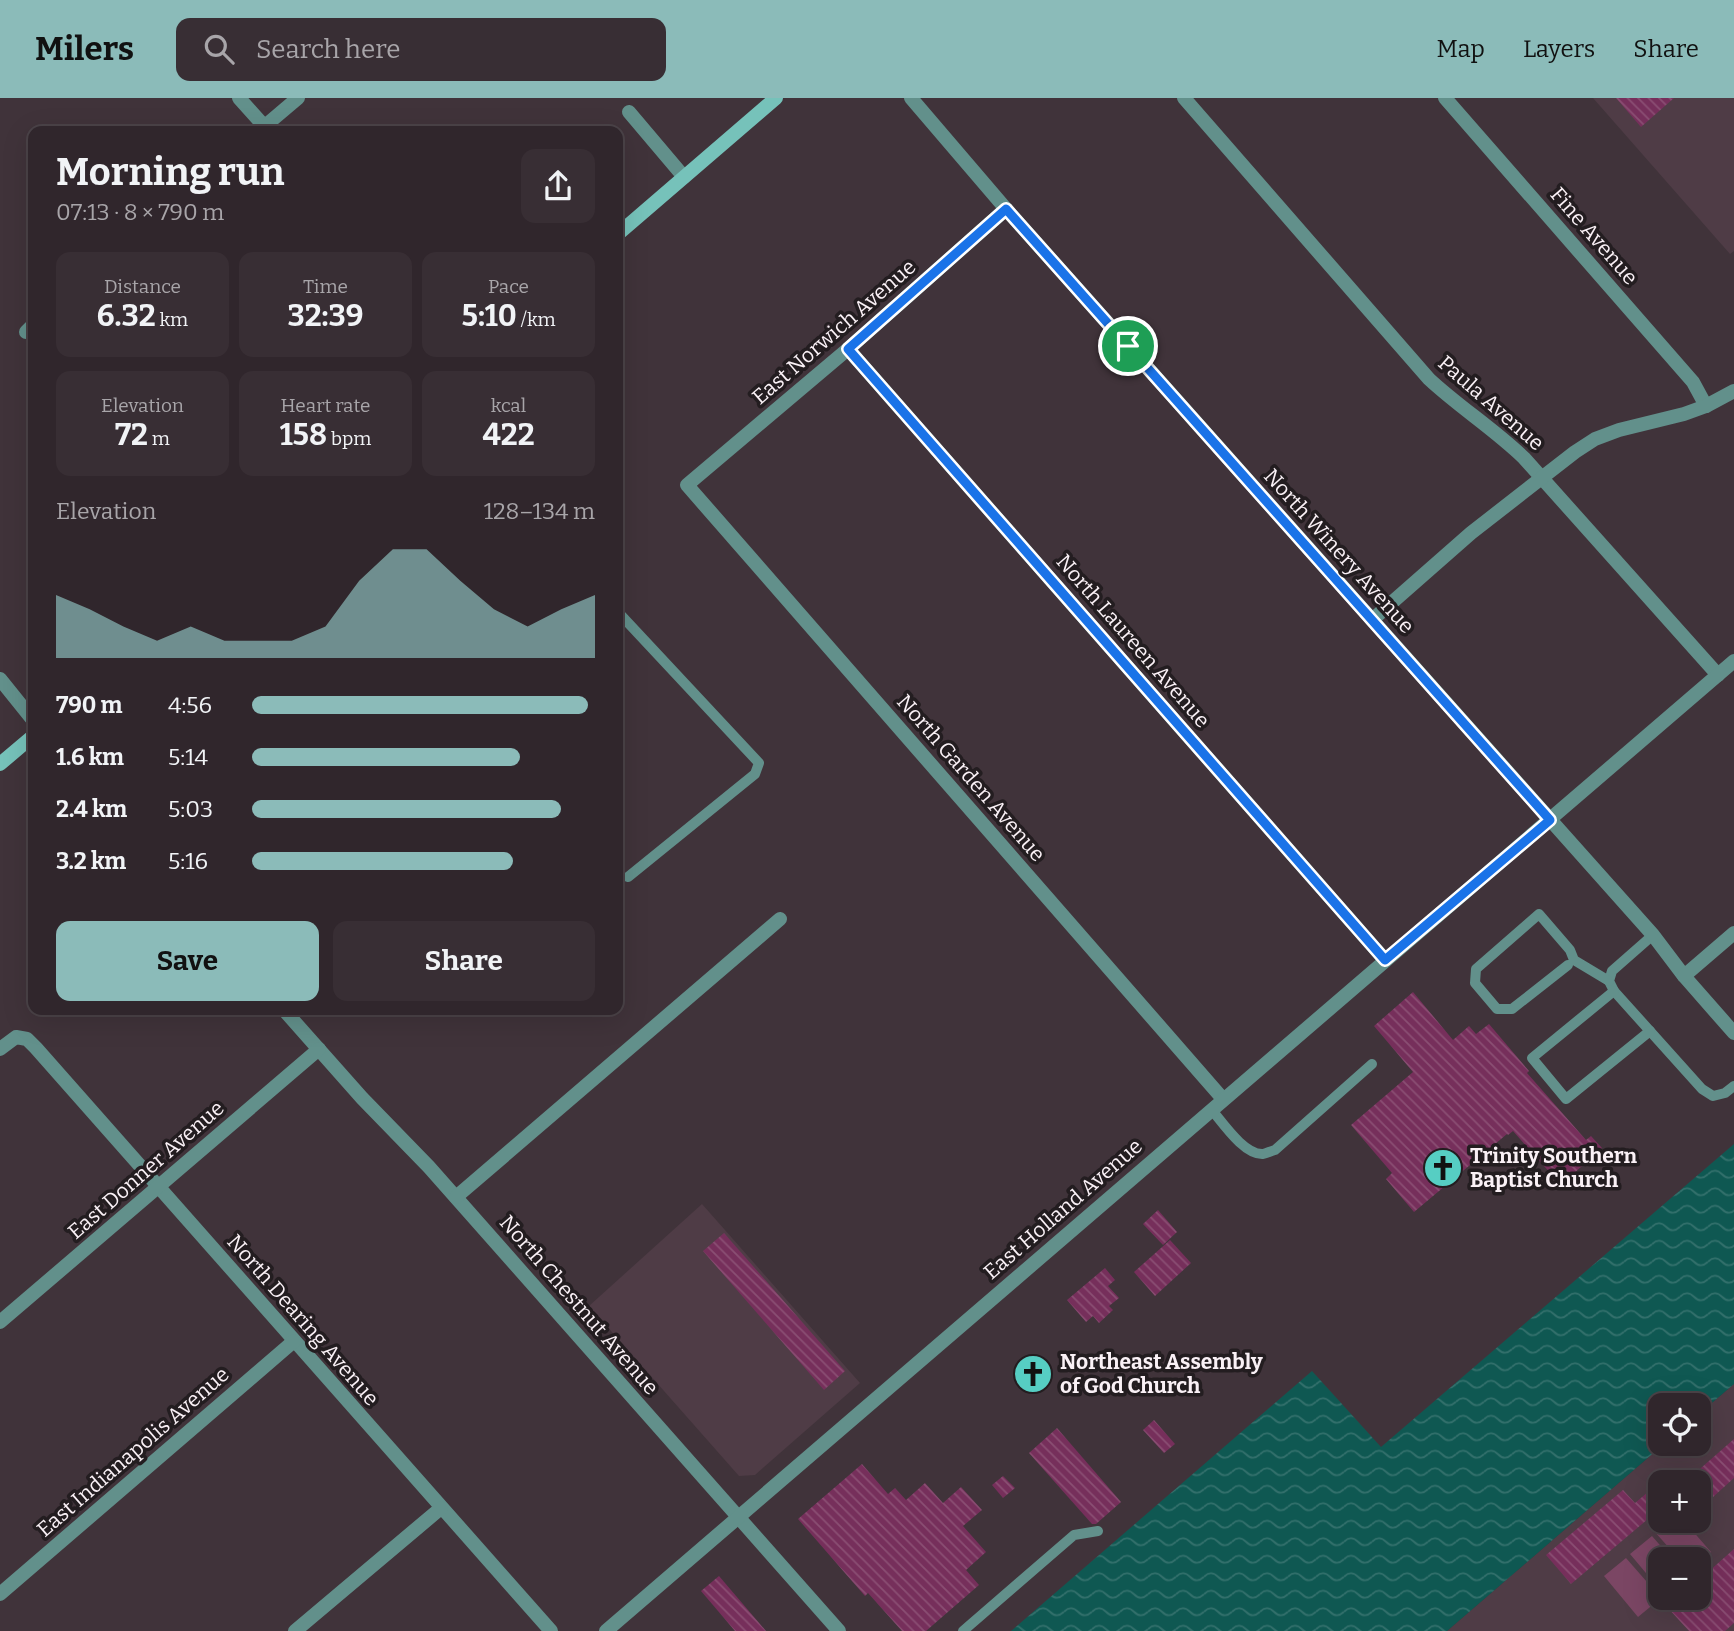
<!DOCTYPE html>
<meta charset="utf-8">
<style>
body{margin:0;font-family:Bitter,serif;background:#382e34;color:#f1f3f6;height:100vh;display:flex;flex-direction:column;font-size:26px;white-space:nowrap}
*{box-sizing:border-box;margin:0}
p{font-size:23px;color:#a8a5a9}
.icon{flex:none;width:38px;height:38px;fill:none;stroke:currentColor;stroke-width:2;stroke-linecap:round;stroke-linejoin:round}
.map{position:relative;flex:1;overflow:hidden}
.side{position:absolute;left:28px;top:28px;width:595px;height:889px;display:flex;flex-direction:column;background:#30262c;border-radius:14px;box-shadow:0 7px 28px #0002,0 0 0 2px #4b4348}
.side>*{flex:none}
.controls{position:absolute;left:1648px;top:1295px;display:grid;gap:14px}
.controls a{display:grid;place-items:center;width:63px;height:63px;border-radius:14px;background:#30262c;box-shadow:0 7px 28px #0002,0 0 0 2px #4b4348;font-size:35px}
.pin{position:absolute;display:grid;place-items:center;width:60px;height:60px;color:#fff;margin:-30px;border:4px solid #fff;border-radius:50%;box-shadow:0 2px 7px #0007}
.round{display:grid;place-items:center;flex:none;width:74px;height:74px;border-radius:14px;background:#382e34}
.headline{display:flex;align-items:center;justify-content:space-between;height:119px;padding:0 28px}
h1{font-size:38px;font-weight:700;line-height:52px}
.figures{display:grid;grid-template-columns:repeat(3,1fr);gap:10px;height:119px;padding:7px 28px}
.figures div{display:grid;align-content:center;border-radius:14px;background:#382e34;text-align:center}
.figures b{font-size:30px;font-weight:700}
.figures small{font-size:19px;font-weight:400}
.figures p{font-size:19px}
.chart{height:196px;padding:14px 28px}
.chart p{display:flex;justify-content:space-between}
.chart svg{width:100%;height:126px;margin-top:7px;fill:#8bbbb9;opacity:.7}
.action{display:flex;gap:14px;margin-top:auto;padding:14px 28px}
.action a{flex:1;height:80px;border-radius:14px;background:#8bbbb9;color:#111;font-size:28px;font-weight:700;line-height:80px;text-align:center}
.action a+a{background:#382e34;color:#f1f3f6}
ul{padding:0 28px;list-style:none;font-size:23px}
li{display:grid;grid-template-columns:112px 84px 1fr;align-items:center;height:52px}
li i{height:18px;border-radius:9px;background:#8bbbb9}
header{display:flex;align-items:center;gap:42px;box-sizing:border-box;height:98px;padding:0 35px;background:#8bbbb9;color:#111}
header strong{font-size:33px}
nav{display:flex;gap:38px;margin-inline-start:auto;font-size:24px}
.search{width:490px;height:63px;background:#382e34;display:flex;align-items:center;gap:18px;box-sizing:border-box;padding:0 24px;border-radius:14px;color:#a8a5a9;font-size:26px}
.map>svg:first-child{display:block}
.built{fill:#4f3c46;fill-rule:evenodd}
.pitch{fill:#7b4664}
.water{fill:url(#water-waves)}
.building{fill:url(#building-back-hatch)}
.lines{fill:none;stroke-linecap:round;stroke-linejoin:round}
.lane{stroke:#62908b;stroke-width:10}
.street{stroke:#62908b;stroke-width:14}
.secondary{stroke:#76c2ba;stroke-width:14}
.route-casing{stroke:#fff;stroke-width:14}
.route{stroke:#1a73e8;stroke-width:9}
.labels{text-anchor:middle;stroke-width:7;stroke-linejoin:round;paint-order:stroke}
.street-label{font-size:21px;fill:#faf1f6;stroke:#231d20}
.poi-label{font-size:21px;font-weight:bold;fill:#faf1f6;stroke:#231d20;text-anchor:start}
</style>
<header>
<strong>Milers</strong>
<div class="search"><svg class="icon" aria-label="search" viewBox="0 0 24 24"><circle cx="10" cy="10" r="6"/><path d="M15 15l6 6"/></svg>Search here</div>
<nav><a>Map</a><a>Layers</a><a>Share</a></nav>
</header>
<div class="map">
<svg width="1734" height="1533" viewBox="0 0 1734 1533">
<defs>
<pattern id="water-waves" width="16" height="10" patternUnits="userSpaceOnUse" patternTransform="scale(1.75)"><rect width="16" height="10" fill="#0f5852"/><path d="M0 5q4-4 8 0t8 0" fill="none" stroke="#33706c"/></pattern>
<pattern id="building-back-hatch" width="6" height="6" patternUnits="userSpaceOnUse" patternTransform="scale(1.75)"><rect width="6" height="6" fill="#762f5b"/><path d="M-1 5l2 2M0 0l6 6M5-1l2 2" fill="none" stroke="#8a4e73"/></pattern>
</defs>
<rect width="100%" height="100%" fill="#40333a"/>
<g class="built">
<polygon points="1593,0 1734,0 1734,153 1730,156"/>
<polygon points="702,1106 860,1285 755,1377 739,1378 589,1208"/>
<path d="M1734,1286V1533H1447L1664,1346H1699V1316ZM1661,1384H1699V1423H1661ZM1661,1461H1699V1500H1661Z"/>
</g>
<g class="pitch">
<polygon points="1666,1423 1684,1423 1711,1454 1699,1464 1699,1461 1679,1461 1654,1433"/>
<polygon points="1652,1438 1672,1461 1661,1461 1661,1493 1630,1456"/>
<polygon points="1626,1460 1661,1500 1638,1519 1604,1478"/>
</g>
<polygon class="water" points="1734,1046 1734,1286 1699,1316 1699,1307 1661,1307 1661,1346 1664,1346 1447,1533 1011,1533 1312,1273 1381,1349"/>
<g class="building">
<polygon points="1616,0 1674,0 1641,29"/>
<polygon points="1413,894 1453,942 1469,928 1476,936 1489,926 1529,973 1527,975 1586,1042 1591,1038 1602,1050 1561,1087 1513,1033 1508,1037 1507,1036 1414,1114 1386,1081 1392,1075 1351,1027 1413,974 1374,928"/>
<polygon points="1158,1112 1177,1134 1163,1147 1143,1126"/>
<polygon points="724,1135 845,1273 824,1292 703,1153"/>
<polygon points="1170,1142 1191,1165 1155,1198 1134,1174"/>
<polygon points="1105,1170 1115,1182 1108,1188 1119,1200 1109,1208 1113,1212 1099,1225 1093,1218 1086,1224 1067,1202"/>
<polygon points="1154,1322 1175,1346 1164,1355 1143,1332"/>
<polygon points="1057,1330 1121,1404 1096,1426 1092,1426 1029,1355"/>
<polygon points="1734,1341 1734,1380 1713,1399 1693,1377"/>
<polygon points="862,1366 888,1396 895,1390 906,1402 925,1385 943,1405 961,1389 982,1412 963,1428 986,1454 966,1472 979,1487 926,1533 902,1533 868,1495 865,1498 798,1421"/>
<polygon points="1003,1378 1015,1390 1003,1400 992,1387"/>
<polygon points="1661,1383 1661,1410 1571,1486 1546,1457 1623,1392 1635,1405"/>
<polygon points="1734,1451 1734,1525 1725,1533 1689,1533 1668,1510 1680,1500 1699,1500 1699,1482"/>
<polygon points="719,1478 766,1533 735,1533 701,1493"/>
</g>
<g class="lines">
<g class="lane">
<polyline points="618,514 759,665 755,676 628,779"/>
<polyline points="1653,837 1612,873 1609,883 1614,893 1702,991 1713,998 1725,995 1734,988"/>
<polyline points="1568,867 1512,911 1497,911 1475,885 1476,871 1539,816 1570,852 1574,862 1609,883"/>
<polyline points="1614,893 1532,960 1566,1001 1650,933"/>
<path d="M1211,1011C1223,1025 1244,1057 1263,1056C1267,1055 1271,1053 1275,1052L1372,966"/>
<polyline points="963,1533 1074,1437 1098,1433"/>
</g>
<g class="street">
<polyline points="239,0 264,28"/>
<polyline points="911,0 1006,111 1653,837 1684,878 1734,935"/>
<path d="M1184,0L1429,281C1459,309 1494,331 1524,360L1718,577"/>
<polyline points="1445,0 1693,284 1706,308"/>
<polyline points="629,14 684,79"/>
<polyline points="259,33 298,0"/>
<polyline points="1006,111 848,251 687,387 1223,1001"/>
<polyline points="26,234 33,227"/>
<polyline points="848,251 1385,862"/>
<polyline points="1372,522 1471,435 1575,354 1595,341 1619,332 1684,316 1706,308 1734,293"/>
<polyline points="0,581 33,622"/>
<polyline points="1684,878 1734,835"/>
<polyline points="284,912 362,1000 429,1069 839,1533"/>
<polyline points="0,951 16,939 27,941 36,950 551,1533"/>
<polyline points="456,1099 780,821"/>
<polyline points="0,1224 319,951"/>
<polyline points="0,1496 294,1243"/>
<polyline points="295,1533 441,1410"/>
<polyline points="606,1533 1734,563"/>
</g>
<g class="secondary">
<polyline points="618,136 776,0"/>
<polyline points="0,666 33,638"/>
</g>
</g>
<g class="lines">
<defs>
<polygon id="route" points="1006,111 1550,722 1385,862 848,251"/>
</defs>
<use href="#route" class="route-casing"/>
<use href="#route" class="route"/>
</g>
<defs>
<symbol id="church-disc" viewBox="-11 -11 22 22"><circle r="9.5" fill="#56cec3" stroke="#231d20"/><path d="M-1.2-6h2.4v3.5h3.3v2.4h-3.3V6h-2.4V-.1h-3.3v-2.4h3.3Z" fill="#111"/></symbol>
</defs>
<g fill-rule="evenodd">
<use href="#church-disc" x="1421" y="1048" width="44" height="44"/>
<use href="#church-disc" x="1011" y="1254" width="44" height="44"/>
</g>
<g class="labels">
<g class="street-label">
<text transform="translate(1594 138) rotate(49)" y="7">Fine Avenue</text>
<text transform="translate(834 234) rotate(-41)" y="7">East Norwich Avenue</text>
<text transform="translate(1491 305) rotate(41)" y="7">Paula Avenue</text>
<text transform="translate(1339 453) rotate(48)" y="7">North Winery Avenue</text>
<text transform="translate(1133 543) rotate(49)" y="7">North Laureen Avenue</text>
<text transform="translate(971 680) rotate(49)" y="7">North Garden Avenue</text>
<text transform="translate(146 1072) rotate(-41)" y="7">East Donner Avenue</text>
<text transform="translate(1063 1111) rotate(-41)" y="7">East Holland Avenue</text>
<text transform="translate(579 1207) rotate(49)" y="7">North Chestnut Avenue</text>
<text transform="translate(303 1222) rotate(49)" y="7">North Dearing Avenue</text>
<text transform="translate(133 1354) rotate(-41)" y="7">East Indianapolis Avenue</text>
</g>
<g class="poi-label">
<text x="1470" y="1065">Trinity Southern<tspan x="1470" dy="24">Baptist Church</tspan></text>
<text x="1060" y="1271">Northeast Assembly<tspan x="1060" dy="24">of God Church</tspan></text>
</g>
</g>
</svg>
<div class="controls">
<a><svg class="icon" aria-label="locate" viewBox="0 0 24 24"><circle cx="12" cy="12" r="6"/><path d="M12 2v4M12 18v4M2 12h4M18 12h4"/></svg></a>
<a>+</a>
<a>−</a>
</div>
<div class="pin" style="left:1128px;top:248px;background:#1e9e55"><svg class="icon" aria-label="arrive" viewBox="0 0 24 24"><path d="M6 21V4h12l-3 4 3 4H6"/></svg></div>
<section class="side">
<div class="headline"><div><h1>Morning run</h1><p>07:13 · 8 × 790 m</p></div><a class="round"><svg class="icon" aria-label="share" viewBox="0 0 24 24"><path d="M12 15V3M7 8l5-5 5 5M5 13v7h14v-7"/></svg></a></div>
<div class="figures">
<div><p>Distance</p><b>6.32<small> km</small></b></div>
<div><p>Time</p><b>32:39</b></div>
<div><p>Pace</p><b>5:10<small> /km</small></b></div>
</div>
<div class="figures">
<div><p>Elevation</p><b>72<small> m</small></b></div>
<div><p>Heart rate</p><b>158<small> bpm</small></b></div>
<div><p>kcal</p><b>422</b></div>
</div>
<div class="chart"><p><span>Elevation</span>128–134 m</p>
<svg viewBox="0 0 160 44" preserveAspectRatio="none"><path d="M0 44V22L10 27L20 33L30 38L40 33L50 38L60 38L70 38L80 33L90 17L100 6L110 6L120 17L130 27L140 33L150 27L160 22V44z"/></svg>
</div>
<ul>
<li><b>790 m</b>4:56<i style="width:98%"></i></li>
<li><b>1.6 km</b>5:14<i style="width:78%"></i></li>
<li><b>2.4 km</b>5:03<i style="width:90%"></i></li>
<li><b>3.2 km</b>5:16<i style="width:76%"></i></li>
</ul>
<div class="action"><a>Save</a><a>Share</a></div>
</section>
</div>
